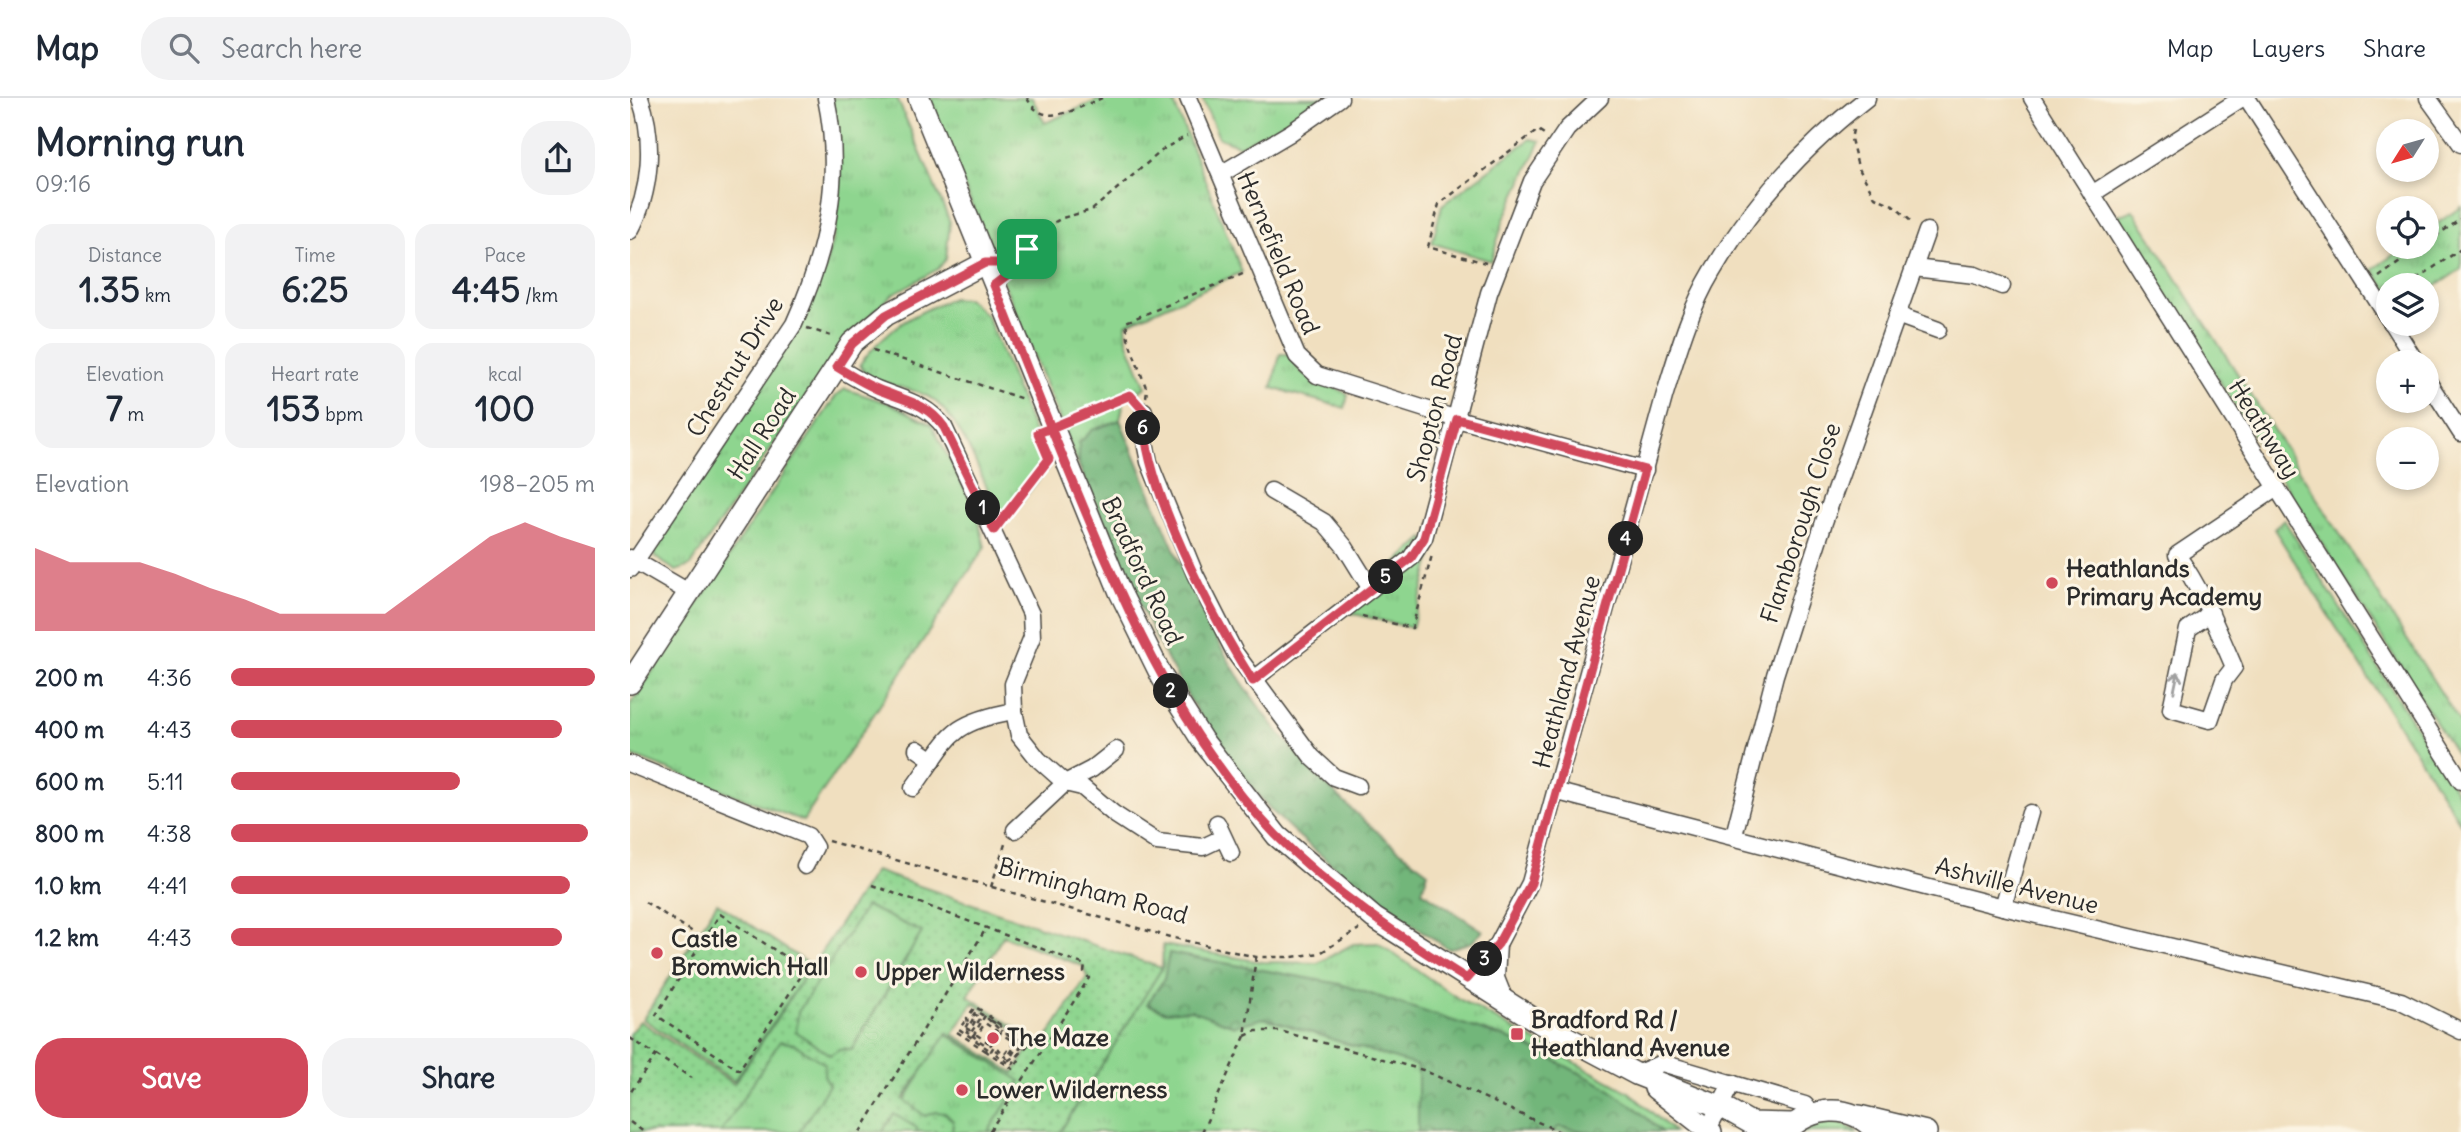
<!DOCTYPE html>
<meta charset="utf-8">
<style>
body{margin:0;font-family:Delius,sans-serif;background:#f2f2f3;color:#1f2937;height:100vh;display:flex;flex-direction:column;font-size:26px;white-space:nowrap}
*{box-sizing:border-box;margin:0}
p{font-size:23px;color:#747a83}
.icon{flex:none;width:38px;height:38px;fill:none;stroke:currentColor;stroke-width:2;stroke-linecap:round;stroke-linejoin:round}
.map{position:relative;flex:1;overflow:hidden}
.details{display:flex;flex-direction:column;background:#fff;width:630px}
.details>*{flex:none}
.needle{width:46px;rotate:233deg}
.tools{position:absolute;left:1746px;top:21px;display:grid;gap:14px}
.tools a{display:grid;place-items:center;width:63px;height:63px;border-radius:50%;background:#fff;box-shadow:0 4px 10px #0003;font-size:35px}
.pin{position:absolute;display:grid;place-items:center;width:60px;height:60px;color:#fff;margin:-30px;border-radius:14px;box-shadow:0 4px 10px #0006}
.km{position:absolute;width:35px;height:35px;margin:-18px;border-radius:50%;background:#222;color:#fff;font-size:19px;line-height:35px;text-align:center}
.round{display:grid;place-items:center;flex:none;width:74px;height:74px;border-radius:28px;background:#f2f2f3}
.headline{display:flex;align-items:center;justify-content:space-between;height:119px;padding:0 35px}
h1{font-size:38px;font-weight:700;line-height:52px}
.metrics{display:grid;grid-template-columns:repeat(3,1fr);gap:10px;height:119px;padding:7px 35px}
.metrics div{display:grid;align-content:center;border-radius:18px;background:#f2f2f3;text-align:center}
.metrics b{font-size:35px;font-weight:700}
.metrics small{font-size:19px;font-weight:400}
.metrics p{font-size:19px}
.chart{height:196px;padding:14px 35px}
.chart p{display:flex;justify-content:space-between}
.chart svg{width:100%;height:126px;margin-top:7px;fill:#d1495b;opacity:.7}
.action{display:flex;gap:14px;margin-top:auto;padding:14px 35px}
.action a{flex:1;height:80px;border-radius:28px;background:#d1495b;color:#fff;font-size:28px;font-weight:700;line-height:80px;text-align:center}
.action a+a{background:#f2f2f3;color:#1f2937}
ul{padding:0 35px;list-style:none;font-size:23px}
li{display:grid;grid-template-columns:112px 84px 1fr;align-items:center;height:52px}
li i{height:18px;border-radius:9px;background:#d1495b}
header{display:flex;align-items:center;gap:42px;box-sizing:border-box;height:98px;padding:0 35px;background:#fff;border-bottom:2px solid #e0e1e3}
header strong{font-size:33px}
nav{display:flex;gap:38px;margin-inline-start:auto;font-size:24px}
.search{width:490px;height:63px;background:#f2f2f3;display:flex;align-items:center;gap:18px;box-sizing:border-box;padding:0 24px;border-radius:28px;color:#747a83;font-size:26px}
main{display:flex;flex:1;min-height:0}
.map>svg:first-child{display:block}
.grass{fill:url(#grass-tufts);stroke:#5c805d;stroke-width:2}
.forest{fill:url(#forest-crowns);stroke:#4e7052;stroke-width:2}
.garden{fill:url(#garden-dots);stroke:#5c805d;stroke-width:2;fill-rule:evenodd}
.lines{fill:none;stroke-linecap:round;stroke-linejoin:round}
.minor-casing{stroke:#494641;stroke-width:19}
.major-casing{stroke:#494641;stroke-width:24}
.path{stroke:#494641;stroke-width:2.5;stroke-dasharray:5 5;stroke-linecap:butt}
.minor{stroke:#fff;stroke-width:16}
.major{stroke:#fff;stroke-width:21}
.oneway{stroke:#a0a0a0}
.route-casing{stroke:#fff;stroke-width:14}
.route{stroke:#d1495b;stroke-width:9}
.poi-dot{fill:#d1495b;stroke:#fcf5e5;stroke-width:2.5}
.labels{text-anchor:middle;stroke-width:6;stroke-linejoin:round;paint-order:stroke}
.street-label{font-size:24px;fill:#2b2b2b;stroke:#fcf5e5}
.poi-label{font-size:24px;font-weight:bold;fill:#2b2b2b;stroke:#fcf5e5;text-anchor:start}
</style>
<header>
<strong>Map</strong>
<div class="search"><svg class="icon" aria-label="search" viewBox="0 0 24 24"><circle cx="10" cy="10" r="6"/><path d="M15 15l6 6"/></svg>Search here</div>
<nav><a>Map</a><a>Layers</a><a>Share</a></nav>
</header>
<main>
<section class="details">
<div class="headline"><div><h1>Morning run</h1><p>09:16</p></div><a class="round"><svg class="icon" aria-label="share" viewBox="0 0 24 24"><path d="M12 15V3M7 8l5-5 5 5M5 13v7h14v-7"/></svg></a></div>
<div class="metrics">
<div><p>Distance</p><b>1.35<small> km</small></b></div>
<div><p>Time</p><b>6:25</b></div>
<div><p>Pace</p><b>4:45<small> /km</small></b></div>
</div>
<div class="metrics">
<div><p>Elevation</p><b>7<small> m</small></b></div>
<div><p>Heart rate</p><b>153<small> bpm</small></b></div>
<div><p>kcal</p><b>100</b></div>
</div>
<div class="chart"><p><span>Elevation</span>198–205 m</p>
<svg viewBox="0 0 160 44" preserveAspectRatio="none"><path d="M0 44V15L10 20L20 20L30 20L40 24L50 29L60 33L70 38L80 38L90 38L100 38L110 29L120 20L130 11L140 6L150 11L160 15V44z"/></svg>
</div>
<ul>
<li><b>200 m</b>4:36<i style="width:100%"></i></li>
<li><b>400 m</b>4:43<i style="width:91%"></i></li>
<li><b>600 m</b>5:11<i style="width:63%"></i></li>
<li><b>800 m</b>4:38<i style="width:98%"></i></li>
<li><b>1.0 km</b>4:41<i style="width:93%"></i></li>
<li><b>1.2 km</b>4:43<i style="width:91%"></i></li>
</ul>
<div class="action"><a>Save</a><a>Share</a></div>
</section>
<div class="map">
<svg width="1831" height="1034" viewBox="0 0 1831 1034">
<defs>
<pattern id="grass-tufts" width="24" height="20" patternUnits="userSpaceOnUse" patternTransform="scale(1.75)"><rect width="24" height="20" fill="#8ed58f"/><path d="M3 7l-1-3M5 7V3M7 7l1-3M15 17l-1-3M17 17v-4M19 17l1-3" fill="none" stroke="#7bb77c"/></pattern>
<pattern id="forest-crowns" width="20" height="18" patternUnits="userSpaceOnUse" patternTransform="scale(1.75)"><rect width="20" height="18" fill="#72b67a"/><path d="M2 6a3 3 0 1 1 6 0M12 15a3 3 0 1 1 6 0" fill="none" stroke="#5e9464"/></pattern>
<pattern id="garden-dots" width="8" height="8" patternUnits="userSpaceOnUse" patternTransform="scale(1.75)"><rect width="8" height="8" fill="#8ed58f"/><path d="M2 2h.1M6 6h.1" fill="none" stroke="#7bb77c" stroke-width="1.8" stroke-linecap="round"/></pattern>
</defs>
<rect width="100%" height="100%" fill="#fcf5e5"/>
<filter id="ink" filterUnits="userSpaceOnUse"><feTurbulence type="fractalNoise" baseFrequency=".0143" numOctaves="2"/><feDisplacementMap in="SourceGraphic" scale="14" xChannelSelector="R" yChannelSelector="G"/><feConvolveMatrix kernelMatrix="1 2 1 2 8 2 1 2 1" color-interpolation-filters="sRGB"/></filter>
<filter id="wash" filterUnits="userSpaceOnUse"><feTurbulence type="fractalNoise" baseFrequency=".00686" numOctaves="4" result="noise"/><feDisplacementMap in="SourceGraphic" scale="28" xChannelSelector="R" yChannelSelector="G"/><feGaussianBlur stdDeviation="1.57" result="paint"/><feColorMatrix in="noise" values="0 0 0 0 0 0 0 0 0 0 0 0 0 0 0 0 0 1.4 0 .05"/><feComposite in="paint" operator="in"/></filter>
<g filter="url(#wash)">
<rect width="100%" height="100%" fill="#f0dfbf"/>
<g class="grass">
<polygon points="202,0 267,0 320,124 316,161 308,171 263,196 219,237 60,468 46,473 25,459 23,452 164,236 194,173 204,136 210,82"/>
<polygon points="298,0 402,0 415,25 473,0 542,0 612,174 496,226 497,242 516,289 494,303 490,322 462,332 449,368"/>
<polygon points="572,0 694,0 677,13 610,48 589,40"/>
<polygon points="900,41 911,43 874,121 861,163 802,145 812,107"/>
<polygon points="1831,109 1831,171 1797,194 1797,187 1759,187 1759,196 1743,171 1775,149 1797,149 1797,133"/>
<polygon points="1503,112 1831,626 1831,664 1485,119"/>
<path d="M323,200L338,201L357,218L418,369L373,427C357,393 331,315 297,298C277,288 255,288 236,279L230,266C257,230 281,217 323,200Z"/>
<polygon points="650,256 658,256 672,275 718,296 715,310 642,290"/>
<polygon points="215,291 261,306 301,326 346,412 355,449 173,723 0,657 0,607 206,298"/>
<polygon points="1654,422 1831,700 1831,726 1644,431"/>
<polygon points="794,440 803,454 782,530 712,513"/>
<polygon points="236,808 292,834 221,952 215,950 200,957 166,934 168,914"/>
<polygon points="748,845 829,901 999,994 1044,1034 430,1034 532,870 533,847 632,864 688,865 723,846"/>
<polygon points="314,935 391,983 358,1034 322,1034 323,1023 295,1018 274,1004"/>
<polygon points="149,943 164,946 196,966 196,982 199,987 169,1034 91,1034"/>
<polygon points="264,1016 287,1030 287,1034 252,1034"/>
<polygon points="1197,1024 1211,1025 1228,1034 1170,1034"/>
</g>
<g class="forest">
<path d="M490,322C521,395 550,471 587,542C636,634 715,713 798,774L792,793L853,833L842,844L819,851C759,812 699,768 647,718C635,707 626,693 616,681C539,588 496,477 449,368V345L462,332Z"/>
<polygon points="539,855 710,886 891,945 973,987 1007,1011 1032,1034 962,1034 929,1029 921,1034 788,1034 788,968 634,920 604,928 561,912 536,914 517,906 534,881"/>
</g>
<path class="garden" d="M245,773L532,870L430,1034H358L391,983L317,935L273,1001L295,1018L305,1014L315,1015L323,1023L322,1034H287V1030L264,1016L252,1034H169L199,987L194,977L195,966L164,946L150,943L91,1034H0V935L10,923L104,986L180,870L104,983L13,921L87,805L182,868ZM236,808L292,834L222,952L209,951L200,957L166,934L168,914ZM373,838L453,868L457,879L412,947L338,898ZM343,905L403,944L384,975L323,936Z"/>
</g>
<g filter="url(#ink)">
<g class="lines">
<defs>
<g id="minor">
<polyline points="558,0 667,258 687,277 827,321 1015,372"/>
<polyline points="1402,0 1831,683"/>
<polyline points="1617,0 1759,221"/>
<polyline points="1798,0 1831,46"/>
<polyline points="591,76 660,35 710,0"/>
<polyline points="1462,96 1612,0"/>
<path d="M0,133C21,94 25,42 10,0"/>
<polyline points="1284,170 1345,177 1372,188"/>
<polyline points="1267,217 1308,232"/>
<polyline points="1762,226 1786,264"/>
<path d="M207,269C220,277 233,285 247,291C273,302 296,305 314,329L401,516L402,539L383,586L384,613L389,637L408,661L435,685L452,689L484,716L527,744L573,749L592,740"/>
<polyline points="1797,282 1831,335"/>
<polyline points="514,313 513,334 519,364 565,476 605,555 682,659 704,679 728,688"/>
<polyline points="641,393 694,424 715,449 741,491"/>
<polyline points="0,460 60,495"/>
<path d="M0,471L164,226C197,153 213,79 196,0"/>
<path d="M1581,515L1558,531L1541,611L1580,622L1594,582L1604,569C1587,530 1572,492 1547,457L1645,391"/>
<polyline points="623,582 781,460 794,440 859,195 902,83 937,31 970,0"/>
<polyline points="287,651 303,662"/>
<polyline points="0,666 178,738 185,749 175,768"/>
<path d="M283,690C320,639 318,625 384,613"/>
<polyline points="928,694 1373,809 1771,903 1831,933"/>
<polyline points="587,725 601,755"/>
<polyline points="385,732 435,685 462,671 486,652"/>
<polyline points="1104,737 1145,577 1194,424 1297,133"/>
<polyline points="1373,809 1400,715"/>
<polyline points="868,846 866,880 876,905"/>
<path d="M837,881L868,846L900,785L1034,299C1047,257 1059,212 1082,174C1122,106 1175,48 1237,0"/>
<polyline points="1006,976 1032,965 1175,1007 1182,1015"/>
<polyline points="1078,1031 1102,985"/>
</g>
<g id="major">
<polyline points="289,0 490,494 532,579 572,642 647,738 744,820 910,925 1006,976 1098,1012 1121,1025 1163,1026"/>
<polyline points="0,585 222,245 256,217 355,165"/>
<polyline points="1025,990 1081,1034"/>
<polyline points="1229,1018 1296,1034"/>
<path d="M1156,1034C1180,1008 1222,1004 1246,1034"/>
</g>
</defs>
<use href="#minor" class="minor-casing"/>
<use href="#major" class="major-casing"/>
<g class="path">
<path d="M397,0C413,32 447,10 472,0"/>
<polyline points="1223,32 1221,41 1228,69 1245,99 1263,107 1283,125"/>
<polyline points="1797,144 1831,121"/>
<polyline points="375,162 397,151"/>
<polyline points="856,165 798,149 809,106 908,32 914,36"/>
<polyline points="380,175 393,165 397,151 411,132 432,120 462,112 535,50 557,38"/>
<polyline points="1749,179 1791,149"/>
<polyline points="1778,187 1831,151"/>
<polyline points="177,230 204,239"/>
<polyline points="243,252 393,301"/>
<polyline points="516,299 517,292 498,241 496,224 615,175"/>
<polyline points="438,323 500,297 505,302"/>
<polyline points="372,421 417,363"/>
<polyline points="732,518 782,530 802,457"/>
<polyline points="198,743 540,839 626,859 662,859 690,855 729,831"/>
<polyline points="242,787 455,867 454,874 459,880 359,1034"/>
<polyline points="361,789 376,743"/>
<polyline points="15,804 74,841"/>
<polygon points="90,816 175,872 109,972 26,917"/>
<polyline points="343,921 337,931 340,932 347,920"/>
<polyline points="350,921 340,936 357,948"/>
<polyline points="338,925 334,932 339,935"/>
<polyline points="375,928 388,937 386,942 392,946 389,952"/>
<polyline points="327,934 356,953 354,956"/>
<polyline points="343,938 353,921"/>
<polyline points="615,938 626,933 650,933 793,972 930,1034"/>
<polyline points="0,940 26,957 0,995"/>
<polyline points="359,945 347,937 355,925 368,934 370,932 357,920 371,929"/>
<polyline points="358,951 329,931 335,923 338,925 337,920 345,909 354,914 352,917 346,913 341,920 346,917 353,921 356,916 385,938 383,940 372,932 370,935 384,944 375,956 364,948 361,953 382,967 396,945 389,941 391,939 400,945 389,957 391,959 383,971 356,953 365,941"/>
<polyline points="365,952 377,960 386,946 388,947 379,962 385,958"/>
<polyline points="26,957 62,980"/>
<polyline points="0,1024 14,1034"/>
<polyline points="230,1034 357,829"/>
<polyline points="572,1034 615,938 626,859"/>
</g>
<use href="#minor" class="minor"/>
<use href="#major" class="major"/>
</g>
<defs><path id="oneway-shaft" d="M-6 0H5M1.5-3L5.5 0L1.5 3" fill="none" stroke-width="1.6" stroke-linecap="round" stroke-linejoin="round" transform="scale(1.75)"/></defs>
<use class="oneway" href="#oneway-shaft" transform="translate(1546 584) rotate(-78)"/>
</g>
<g class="lines" filter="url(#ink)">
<defs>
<path id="route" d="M397,151L368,165H355L256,217L222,246L207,269C220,277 233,285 247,291C273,302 296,304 314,329L364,432L419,361L408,335L421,330C480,473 537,624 646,737C702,794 770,839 837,881L868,846L901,785L1015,372L827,321L794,440L781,460L623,583C584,524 510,381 514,313L500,297L421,330L364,187L393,165L397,151"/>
</defs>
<use href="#route" class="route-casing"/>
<use href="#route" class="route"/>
</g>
<g class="poi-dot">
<circle cx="1422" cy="485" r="7"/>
<circle cx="27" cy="855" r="7"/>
<circle cx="231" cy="874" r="7"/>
<rect x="880" y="929" width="14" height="14" rx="3.5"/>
<circle cx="363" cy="940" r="7"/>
<circle cx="332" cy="992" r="7"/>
</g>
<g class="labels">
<g class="street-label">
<text transform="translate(648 155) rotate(67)" y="8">Hernefield Road</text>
<text transform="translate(105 269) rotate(-58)" y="8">Chestnut Drive</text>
<text transform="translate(805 310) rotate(-75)" y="8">Shopton Road</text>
<text transform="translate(1634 331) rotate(58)" y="8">Heathway</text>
<text transform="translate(132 336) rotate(-57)" y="8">Hall Road</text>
<text transform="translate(1171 425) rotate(-72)" y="8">Flamborough Close</text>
<text transform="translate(512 473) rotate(65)" y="8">Bradford Road</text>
<text transform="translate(937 574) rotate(-75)" y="8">Heathland Avenue</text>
<text transform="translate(1387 788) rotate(14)" y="8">Ashville Avenue</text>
<text transform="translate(463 793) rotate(15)" y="8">Birmingham Road</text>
</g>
<g class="poi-label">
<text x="1436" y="479">Heathlands<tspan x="1436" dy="28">Primary Academy</tspan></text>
<text x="41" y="849">Castle<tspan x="41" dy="28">Bromwich Hall</tspan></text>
<text x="245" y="882">Upper Wilderness</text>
<text x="901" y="930">Bradford Rd /<tspan x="901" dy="28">Heathland Avenue</tspan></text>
<text x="377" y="948">The Maze</text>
<text x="346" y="1000">Lower Wilderness</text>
</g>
</g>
</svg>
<div class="tools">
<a><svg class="needle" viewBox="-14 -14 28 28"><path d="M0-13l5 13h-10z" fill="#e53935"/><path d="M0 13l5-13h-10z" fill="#747a83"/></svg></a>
<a><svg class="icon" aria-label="locate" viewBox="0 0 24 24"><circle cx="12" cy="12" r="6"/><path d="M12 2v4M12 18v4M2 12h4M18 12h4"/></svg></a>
<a><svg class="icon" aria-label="layers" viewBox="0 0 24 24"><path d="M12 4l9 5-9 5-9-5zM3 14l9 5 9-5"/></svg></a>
<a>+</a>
<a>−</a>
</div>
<div class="pin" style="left:397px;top:151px;background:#1e9e55"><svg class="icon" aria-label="arrive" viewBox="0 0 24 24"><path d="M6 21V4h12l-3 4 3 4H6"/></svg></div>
<b class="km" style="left:353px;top:410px">1</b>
<b class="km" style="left:541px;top:593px">2</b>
<b class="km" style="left:855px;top:861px">3</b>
<b class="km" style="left:996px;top:441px">4</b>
<b class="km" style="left:756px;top:479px">5</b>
<b class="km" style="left:513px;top:330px">6</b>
</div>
</main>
